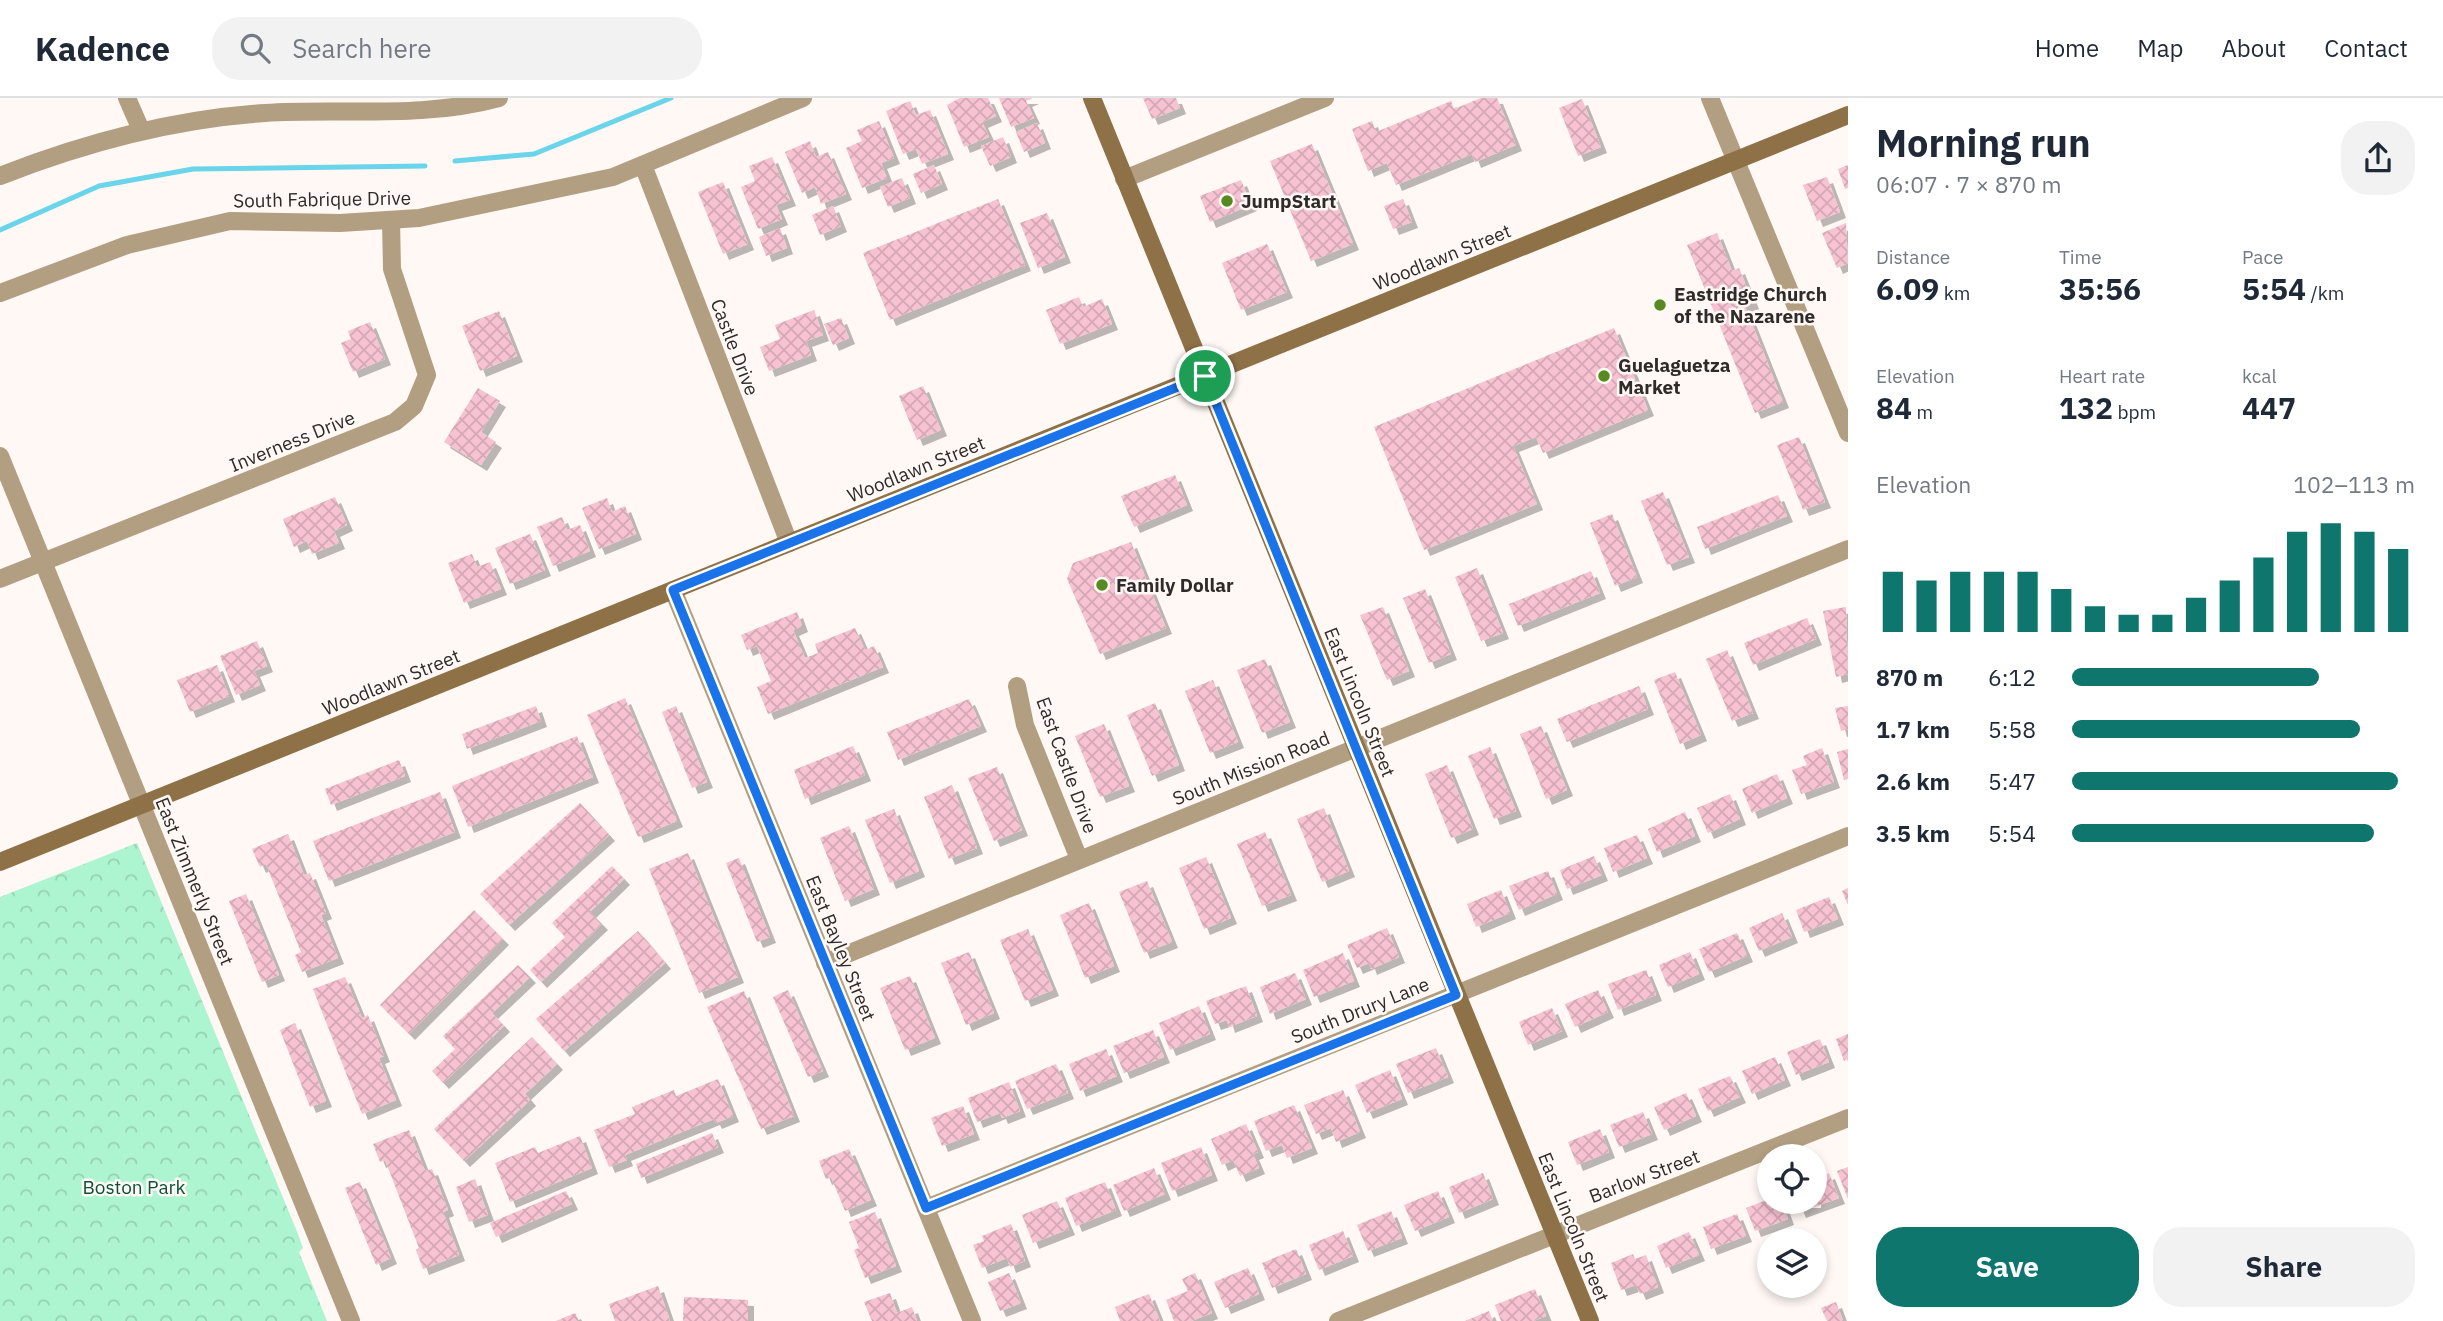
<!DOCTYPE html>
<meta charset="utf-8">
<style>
body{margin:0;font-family:"IBM Plex Sans",sans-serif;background:#f2f2f3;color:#1f2937;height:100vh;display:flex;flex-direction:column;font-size:26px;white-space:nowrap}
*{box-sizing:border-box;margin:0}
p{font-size:23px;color:#747a83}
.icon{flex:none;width:38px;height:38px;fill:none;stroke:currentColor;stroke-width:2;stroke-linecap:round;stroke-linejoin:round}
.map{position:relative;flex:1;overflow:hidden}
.side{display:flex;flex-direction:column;background:#fff;width:595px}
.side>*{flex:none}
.buttons{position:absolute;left:1757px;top:1046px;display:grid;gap:14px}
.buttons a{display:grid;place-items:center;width:70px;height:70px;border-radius:50%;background:#fff;box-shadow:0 4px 10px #0003;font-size:35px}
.pin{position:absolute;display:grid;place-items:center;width:60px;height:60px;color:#fff;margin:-30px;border:4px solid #fff;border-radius:50%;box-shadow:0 2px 7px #0007}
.round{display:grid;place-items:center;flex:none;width:74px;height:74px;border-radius:28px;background:#f2f2f3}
.overview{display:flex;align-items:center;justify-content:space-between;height:119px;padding:0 28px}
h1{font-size:38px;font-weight:800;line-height:52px}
.metrics{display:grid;grid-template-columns:repeat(3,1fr);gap:10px;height:119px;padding:7px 28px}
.metrics div{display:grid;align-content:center}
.metrics b{font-size:30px;font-weight:800}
.metrics small{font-size:19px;font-weight:400}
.metrics p{font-size:19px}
.chart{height:196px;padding:14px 28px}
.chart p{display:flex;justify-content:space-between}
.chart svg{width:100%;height:126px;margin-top:7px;stroke:#0f766e;stroke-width:6}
.button{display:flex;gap:14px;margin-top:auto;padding:14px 28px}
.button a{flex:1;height:80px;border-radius:28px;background:#0f766e;color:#fff;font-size:28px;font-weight:800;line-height:80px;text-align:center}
.button a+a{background:#f2f2f3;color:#1f2937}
ul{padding:0 28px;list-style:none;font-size:23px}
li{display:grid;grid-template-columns:112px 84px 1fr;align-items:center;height:52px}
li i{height:18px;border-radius:9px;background:#0f766e}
header{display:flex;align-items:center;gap:42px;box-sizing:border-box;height:98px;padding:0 35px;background:#fff;border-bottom:2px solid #e0e1e3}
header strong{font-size:33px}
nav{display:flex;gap:38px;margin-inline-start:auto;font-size:24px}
.search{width:490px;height:63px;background:#f2f2f3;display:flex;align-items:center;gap:18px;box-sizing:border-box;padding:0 24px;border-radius:28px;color:#747a83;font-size:26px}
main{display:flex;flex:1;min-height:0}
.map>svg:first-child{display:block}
.park{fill:url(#park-crowns)}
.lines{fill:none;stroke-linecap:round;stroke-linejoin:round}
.stream{stroke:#69d4ea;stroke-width:5}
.building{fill:url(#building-cross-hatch);filter:url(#shadow)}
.street{stroke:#b29e81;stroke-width:18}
.secondary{stroke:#8e7146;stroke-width:18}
.route-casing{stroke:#fff;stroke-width:14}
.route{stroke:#1a73e8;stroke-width:9}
.poi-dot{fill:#578a21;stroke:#fff8f4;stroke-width:2.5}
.labels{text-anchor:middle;stroke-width:5;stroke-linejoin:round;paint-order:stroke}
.street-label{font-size:19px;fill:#2e2b2a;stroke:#fff8f4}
.poi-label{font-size:19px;font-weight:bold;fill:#2e2b2a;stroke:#fff8f4;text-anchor:start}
.park-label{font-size:19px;fill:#0c5137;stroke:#fff8f4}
</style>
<header>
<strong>Kadence</strong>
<div class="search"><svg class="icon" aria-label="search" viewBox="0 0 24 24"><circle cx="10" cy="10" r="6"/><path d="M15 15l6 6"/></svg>Search here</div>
<nav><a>Home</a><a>Map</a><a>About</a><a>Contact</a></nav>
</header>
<main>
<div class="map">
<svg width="1848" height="1223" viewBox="0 0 1848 1223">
<defs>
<pattern id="park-crowns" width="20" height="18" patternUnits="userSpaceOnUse" patternTransform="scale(1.75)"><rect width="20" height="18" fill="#adf4d0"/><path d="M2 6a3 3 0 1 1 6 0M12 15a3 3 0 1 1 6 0" fill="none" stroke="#95d1b3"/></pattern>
<pattern id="building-cross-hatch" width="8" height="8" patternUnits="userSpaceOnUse" patternTransform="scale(1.75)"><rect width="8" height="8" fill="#f7c3d3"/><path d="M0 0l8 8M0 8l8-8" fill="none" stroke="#d4a8b5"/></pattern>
<filter id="shadow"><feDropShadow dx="6" dy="6" stdDeviation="0" flood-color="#0004"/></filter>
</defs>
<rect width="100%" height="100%" fill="#fff8f4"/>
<polygon class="park" points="137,745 298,1136 303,1150 299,1154 327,1223 0,1223 0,799"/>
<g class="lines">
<g class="stream">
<polyline points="455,63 534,56 671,0"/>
<polyline points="0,132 99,88 193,71 425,68"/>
</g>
</g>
<g class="building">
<polygon points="960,0 988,0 996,18 982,24 989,39 964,49 947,7"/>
<polygon points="999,0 1033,0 1026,3 1034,20 1011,29"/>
<polygon points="1143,0 1176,0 1180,10 1152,21"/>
<polygon points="1481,0 1497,0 1516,47 1475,64 1472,56 1396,87 1387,65 1368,73 1352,31 1372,23 1376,34 1451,3 1454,11"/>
<polygon points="1582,1 1601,49 1578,58 1559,10"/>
<polygon points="910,3 916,17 930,12 948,56 922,66 916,51 903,56 886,13"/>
<polygon points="879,23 894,60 881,65 887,80 862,90 846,50 862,43 857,32"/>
<polygon points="1037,25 1045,45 1024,54 1016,34"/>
<polygon points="1003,39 1011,59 990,68 981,48"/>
<polygon points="810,43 816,59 828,54 846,96 821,106 815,89 802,95 785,54"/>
<polygon points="1312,46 1353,146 1311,163 1270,63"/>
<polygon points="772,59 790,102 776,107 782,121 758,131 741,89 755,83 749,68"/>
<polygon points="934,67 942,86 921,95 913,76"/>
<polygon points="1848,67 1848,90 1845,91 1838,71"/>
<polygon points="1827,79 1840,114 1817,123 1803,87"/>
<polygon points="902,80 910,100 888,109 880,89"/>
<polygon points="1241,82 1251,107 1210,124 1200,98"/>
<polygon points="723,84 748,146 723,156 698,94"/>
<polygon points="998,101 1025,167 890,222 863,155"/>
<polygon points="1403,101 1412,124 1393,131 1384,108"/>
<polygon points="833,108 841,128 820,137 812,117"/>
<polygon points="1047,115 1065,159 1038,170 1020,125"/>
<polygon points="1846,125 1848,165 1837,170 1822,135"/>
<polygon points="780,130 787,150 766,158 759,139"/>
<polygon points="1717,135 1732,173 1739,170 1753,205 1745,208 1783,304 1755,315 1687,147"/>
<polygon points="1267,146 1287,194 1241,212 1222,165"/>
<polygon points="1079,199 1083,209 1102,201 1112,226 1060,246 1046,212"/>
<polygon points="814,212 823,237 806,243 811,257 769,273 760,249 780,241 775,227"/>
<polygon points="499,213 517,258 480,273 462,228"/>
<polygon points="841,220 849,240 833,247 824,226"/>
<polygon points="370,224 385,261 353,274 341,245 351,241 348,233"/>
<polygon points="1614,230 1648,312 1543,355 1536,339 1513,348 1537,406 1424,452 1374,329"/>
<polygon points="923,288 941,332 917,342 899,298"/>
<polygon points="478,290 500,303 481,334 496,344 481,367 444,344"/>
<polygon points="1799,339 1825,404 1803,412 1777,347"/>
<polygon points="1175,377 1187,407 1134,429 1121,398"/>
<polygon points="1663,394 1689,459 1667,467 1641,403"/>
<polygon points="1778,397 1787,418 1705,451 1697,429"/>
<polygon points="335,399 347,427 334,433 339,445 312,456 307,443 294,449 283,421"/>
<polygon points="607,400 612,414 625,408 636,436 599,451 582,410"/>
<polygon points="1612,416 1637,479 1615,488 1590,425"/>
<polygon points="562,419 567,432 580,427 590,453 553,468 537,429"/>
<polygon points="530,436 545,472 510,486 495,450"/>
<polygon points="1131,444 1166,530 1100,556 1067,481 1073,465"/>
<polygon points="472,456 477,469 490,464 501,491 464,505 448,465"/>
<polygon points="1477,470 1503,535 1481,543 1455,479"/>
<polygon points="1591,473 1600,495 1518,528 1509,506"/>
<polygon points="1425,491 1451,556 1429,565 1403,500"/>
<polygon points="1383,509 1409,573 1387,582 1360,517"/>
<polygon points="1846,509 1848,576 1836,579 1823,513"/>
<polygon points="797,514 802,528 793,532 805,560 818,555 815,546 855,530 865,552 874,548 883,569 768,616 757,589 771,583 757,548 747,552 741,537"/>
<polygon points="1807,520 1816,541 1753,567 1744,545"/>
<polygon points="257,543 267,568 254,573 260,587 236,597 220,558"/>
<polygon points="1727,552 1753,615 1732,623 1706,561"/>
<polygon points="1265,561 1290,624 1262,635 1237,572"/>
<polygon points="217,567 229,598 190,614 177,582"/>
<polygon points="1675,574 1701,637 1680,646 1654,582"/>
<polygon points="1213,582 1238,644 1210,655 1185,593"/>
<polygon points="1639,588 1648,611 1567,644 1557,621"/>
<polygon points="625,600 677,723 638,739 587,617"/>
<polygon points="969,601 981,628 898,662 887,634"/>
<polygon points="1155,605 1179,667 1152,678 1127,617"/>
<polygon points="536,608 541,623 467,651 462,636"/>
<polygon points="676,608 707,684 692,690 662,614"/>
<polygon points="1848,608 1848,631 1841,633 1835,610"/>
<polygon points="1104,626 1129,688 1100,699 1075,638"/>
<polygon points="1541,628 1567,692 1546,701 1520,636"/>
<polygon points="577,638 593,679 468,729 452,688"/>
<polygon points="853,648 865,677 805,701 794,672"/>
<polygon points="1490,649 1516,713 1494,721 1468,658"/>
<polygon points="1822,650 1834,684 1801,696 1792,672 1807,667 1803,658"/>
<polygon points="1848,651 1848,681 1844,682 1837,654"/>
<polygon points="399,662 405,678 331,707 325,691"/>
<polygon points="1447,667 1473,731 1451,740 1425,676"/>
<polygon points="997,669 1022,732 994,743 968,680"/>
<polygon points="1777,676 1787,700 1752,715 1742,691"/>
<polygon points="952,687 977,750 949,761 924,699"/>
<polygon points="440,694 455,734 329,783 313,743"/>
<polygon points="1730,696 1740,721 1708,735 1697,710"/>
<polygon points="580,705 609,737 509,827 480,796"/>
<polygon points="1324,710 1349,773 1322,784 1297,721"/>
<polygon points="894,711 919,773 890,785 865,722"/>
<polygon points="1685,714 1695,738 1657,754 1648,731"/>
<polygon points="849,728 874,791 845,803 820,740"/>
<polygon points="1265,734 1291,797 1262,808 1237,746"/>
<polygon points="288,736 304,777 310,775 326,815 321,817 338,860 302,874 295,857 301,854 266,766 260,769 252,751"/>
<polygon points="1637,737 1647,760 1613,774 1604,750"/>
<polygon points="688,755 738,879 699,895 649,771"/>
<polygon points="1594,758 1602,777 1567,791 1560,772"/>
<polygon points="1206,759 1231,820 1204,831 1179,770"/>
<polygon points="739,760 770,839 757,844 726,765"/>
<polygon points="612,768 624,781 590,814 602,826 541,884 530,872 565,839 552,825"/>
<polygon points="1548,773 1557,796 1519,812 1509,788"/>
<polygon points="1147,783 1172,844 1144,855 1119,794"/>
<polygon points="1848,790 1848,807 1842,793"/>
<polygon points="1501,792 1510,815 1476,829 1467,806"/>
<polygon points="246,796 279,877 262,884 229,803"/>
<polygon points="1829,799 1838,821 1804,834 1796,812"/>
<polygon points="1089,805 1114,868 1085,880 1060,817"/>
<polygon points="474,812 503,841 409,936 380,907"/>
<polygon points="1782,815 1792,839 1759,853 1749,830"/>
<polygon points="1387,830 1399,859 1371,871 1369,865 1357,870 1347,847"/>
<polygon points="1028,831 1053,892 1025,903 1000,842"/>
<polygon points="638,833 665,865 564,953 536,921"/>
<polygon points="1737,835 1747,858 1709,874 1699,851"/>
<polygon points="969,854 994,915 966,927 941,865"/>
<polygon points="1690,854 1699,876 1668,889 1659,867"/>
<polygon points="1343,855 1354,883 1314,899 1303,872"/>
<polygon points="518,867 530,879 492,915 504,928 443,985 432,973 455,951 443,938"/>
<polygon points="1646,872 1656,897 1618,912 1608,886"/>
<polygon points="1295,875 1306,901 1270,916 1260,889"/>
<polygon points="910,878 935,940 905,952 880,890"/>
<polygon points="345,879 362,920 368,917 384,958 379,960 396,1002 362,1016 313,891"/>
<polygon points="1246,888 1257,918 1229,929 1227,922 1215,926 1206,903"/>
<polygon points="788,892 823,973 808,979 773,899"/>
<polygon points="1598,892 1608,914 1575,929 1565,906"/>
<polygon points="744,893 794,1018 761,1031 707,909"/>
<polygon points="1199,908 1210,936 1170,952 1159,925"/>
<polygon points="1552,910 1562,933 1528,947 1519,924"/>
<polygon points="295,925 326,1003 310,1009 280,932"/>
<polygon points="1153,932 1164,959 1124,975 1113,948"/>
<polygon points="1848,936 1848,961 1844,963 1836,941"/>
<polygon points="532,939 557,966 525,996 530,1002 464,1063 434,1031"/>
<polygon points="1820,941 1829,964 1796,977 1787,954"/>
<polygon points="1436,950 1448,979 1408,995 1396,966"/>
<polygon points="1106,951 1117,978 1080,993 1069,966"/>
<polygon points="1775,959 1785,982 1752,996 1742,973"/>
<polygon points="1056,966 1068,995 1027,1011 1015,983"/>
<polygon points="1390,972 1402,1001 1367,1015 1355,987"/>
<polygon points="1730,978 1740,999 1708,1013 1698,991"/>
<polygon points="718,981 733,1018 716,1025 714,1021 625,1057 627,1062 609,1069 594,1032 635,1016 632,1009 674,992 676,998"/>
<polygon points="1009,984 1020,1013 1002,1020 1000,1015 977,1024 968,1000"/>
<polygon points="1343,992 1360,1034 1336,1044 1331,1030 1316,1036 1304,1007"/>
<polygon points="1686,995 1696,1018 1664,1032 1654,1009"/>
<polygon points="1294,1007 1312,1050 1287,1060 1282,1047 1266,1053 1254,1023"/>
<polygon points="963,1008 974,1036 942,1048 931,1020"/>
<polygon points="1643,1014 1652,1036 1619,1049 1610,1027"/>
<polygon points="1246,1026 1258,1054 1253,1056 1259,1070 1240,1078 1233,1062 1222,1067 1211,1041"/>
<polygon points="1600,1031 1609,1054 1577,1067 1568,1044"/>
<polygon points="409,1032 425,1073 432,1071 448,1112 443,1114 459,1157 423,1171 416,1152 419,1150 385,1062 380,1064 373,1046"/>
<polygon points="712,1035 718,1049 641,1080 636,1066"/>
<polygon points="580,1038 592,1070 510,1104 495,1065 535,1049 538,1055"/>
<polygon points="1201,1049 1212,1077 1172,1093 1161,1065"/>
<polygon points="849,1051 871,1102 845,1113 831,1079 826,1081 819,1063"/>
<polygon points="1848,1069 1848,1101 1837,1073"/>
<polygon points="1154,1070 1165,1096 1124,1113 1113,1087"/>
<polygon points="1483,1075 1493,1101 1459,1115 1449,1089"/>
<polygon points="1829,1075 1839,1100 1800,1114 1796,1104 1815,1104 1815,1081"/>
<polygon points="475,1081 488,1117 469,1124 456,1089"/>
<polygon points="360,1084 391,1160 376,1167 345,1090"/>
<polygon points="1105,1084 1116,1112 1076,1128 1065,1100"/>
<polygon points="566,1093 572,1106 496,1139 490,1125"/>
<polygon points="1438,1093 1449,1119 1415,1133 1404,1107"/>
<polygon points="1769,1101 1769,1104 1782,1104 1788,1121 1755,1133 1746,1110"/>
<polygon points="1057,1103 1069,1131 1033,1145 1022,1117"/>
<polygon points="1391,1113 1402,1140 1368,1153 1357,1127"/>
<polygon points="875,1114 896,1168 865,1180 854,1152 859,1150 849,1124"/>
<polygon points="1737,1116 1746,1138 1711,1151 1703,1129"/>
<polygon points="1011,1126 1025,1163 1010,1169 1007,1160 982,1170 973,1147 984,1143 982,1138"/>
<polygon points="1343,1133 1353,1158 1319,1172 1309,1147"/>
<polygon points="1689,1134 1699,1157 1666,1170 1657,1148"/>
<polygon points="1296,1151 1306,1176 1272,1190 1262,1165"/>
<polygon points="1633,1156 1635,1161 1646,1157 1658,1189 1640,1196 1636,1187 1621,1192 1611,1165"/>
<polygon points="1248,1170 1259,1196 1225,1210 1214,1184"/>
<polygon points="1009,1175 1021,1205 1000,1213 988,1184"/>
<polygon points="1195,1175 1212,1215 1191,1223 1174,1223 1166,1202 1188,1193 1182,1181"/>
<polygon points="658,1188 670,1223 615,1223 609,1206"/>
<polygon points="1535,1191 1546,1218 1533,1223 1501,1223 1495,1207"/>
<polygon points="890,1195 897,1215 912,1209 917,1223 872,1223 864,1204"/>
<polygon points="1149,1196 1160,1223 1120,1223 1115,1209"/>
<polygon points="684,1199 748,1202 748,1223 683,1223"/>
<polygon points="1836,1204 1843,1223 1827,1223 1821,1210"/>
<polygon points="1489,1213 1493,1223 1465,1223"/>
<polygon points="575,1215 579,1223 556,1223"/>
</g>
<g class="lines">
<g class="street">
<polyline points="127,0 141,32"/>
<polyline points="1710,0 1848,335"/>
<polyline points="643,67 789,445"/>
<path d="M0,78C84,45 174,21 265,15C343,10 422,21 499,0"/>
<polyline points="1124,81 1325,0"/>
<polyline points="0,195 127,147 230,123 340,125 419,120 613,79 803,0"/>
<polyline points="0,358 351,1223"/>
<polyline points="0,481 395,324 414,308 427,277 392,171 391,122"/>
<polyline points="673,492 972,1223"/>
<polyline points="1017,588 1025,627 1079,761"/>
<polyline points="825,865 1848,451"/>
<polyline points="926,1110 1848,738"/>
<polyline points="1338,1223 1848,1020"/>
</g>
<g class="secondary">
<polyline points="1092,0 1590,1223"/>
<polyline points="0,764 1848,17"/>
</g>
</g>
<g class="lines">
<defs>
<polygon id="route" points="1205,278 1456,897 926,1110 673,492"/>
</defs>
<use href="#route" class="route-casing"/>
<use href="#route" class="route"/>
</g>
<g class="poi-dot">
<circle cx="1227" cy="103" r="7"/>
<circle cx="1660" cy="207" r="7"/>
<circle cx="1604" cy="278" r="7"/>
<circle cx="1102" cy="487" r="7"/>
</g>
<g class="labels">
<g class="street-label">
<text transform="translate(322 101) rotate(-1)" y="7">South Fabrique Drive</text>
<text transform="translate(1442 159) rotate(-22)" y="7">Woodlawn Street</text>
<text transform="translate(735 249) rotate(69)" y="7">Castle Drive</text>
<text transform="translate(292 343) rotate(-22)" y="7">Inverness Drive</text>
<text transform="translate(916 371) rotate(-22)" y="7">Woodlawn Street</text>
<text transform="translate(391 584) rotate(-22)" y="7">Woodlawn Street</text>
<text transform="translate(1360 604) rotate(68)" y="7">East Lincoln Street</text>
<text transform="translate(1067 667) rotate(70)" y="7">East Castle Drive</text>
<text transform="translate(1251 670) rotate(-22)" y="7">South Mission Road</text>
<text transform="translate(195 783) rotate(68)" y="7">East Zimmerly Street</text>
<text transform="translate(841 850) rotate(68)" y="7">East Bayley Street</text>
<text transform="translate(1360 912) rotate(-22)" y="7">South Drury Lane</text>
<text transform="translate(1644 1078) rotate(-21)" y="7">Barlow Street</text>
<text transform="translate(1574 1129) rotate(68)" y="7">East Lincoln Street</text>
</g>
<g class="poi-label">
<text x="1241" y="110">JumpStart</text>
<text x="1674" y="203">Eastridge Church<tspan x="1674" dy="22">of the Nazarene</tspan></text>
<text x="1618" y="274">Guelaguetza<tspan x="1618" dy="22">Market</tspan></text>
<text x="1116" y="494">Family Dollar</text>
</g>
<g class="park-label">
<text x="134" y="1096">Boston Park</text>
</g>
</g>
</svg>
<div class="buttons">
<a><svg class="icon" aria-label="locate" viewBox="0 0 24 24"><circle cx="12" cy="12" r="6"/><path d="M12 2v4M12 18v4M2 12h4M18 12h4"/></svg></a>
<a><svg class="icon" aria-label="layers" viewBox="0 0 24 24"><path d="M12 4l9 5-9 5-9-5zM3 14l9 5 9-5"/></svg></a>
</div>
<div class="pin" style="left:1205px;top:278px;background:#1e9e55"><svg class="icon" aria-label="arrive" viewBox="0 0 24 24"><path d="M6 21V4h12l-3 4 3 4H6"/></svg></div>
</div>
<section class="side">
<div class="overview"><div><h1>Morning run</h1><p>06:07 · 7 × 870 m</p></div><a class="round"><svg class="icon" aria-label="share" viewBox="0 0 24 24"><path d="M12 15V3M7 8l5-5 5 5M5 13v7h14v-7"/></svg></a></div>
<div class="metrics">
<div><p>Distance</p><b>6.09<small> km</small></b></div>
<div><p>Time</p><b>35:56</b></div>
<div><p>Pace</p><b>5:54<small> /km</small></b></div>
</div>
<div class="metrics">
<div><p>Elevation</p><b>84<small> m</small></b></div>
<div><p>Heart rate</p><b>132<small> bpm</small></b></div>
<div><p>kcal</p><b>447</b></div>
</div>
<div class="chart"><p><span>Elevation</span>102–113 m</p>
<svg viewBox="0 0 160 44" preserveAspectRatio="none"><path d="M5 44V23M15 44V26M25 44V23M35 44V23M45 44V23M55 44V29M65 44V35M75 44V38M85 44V38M95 44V32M105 44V26M115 44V18M125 44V9M135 44V6M145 44V9M155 44V15"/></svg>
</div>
<ul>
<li><b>870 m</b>6:12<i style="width:72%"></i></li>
<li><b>1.7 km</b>5:58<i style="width:84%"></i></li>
<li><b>2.6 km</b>5:47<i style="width:95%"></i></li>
<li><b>3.5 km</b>5:54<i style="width:88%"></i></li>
</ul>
<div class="button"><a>Save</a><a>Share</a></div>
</section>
</main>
